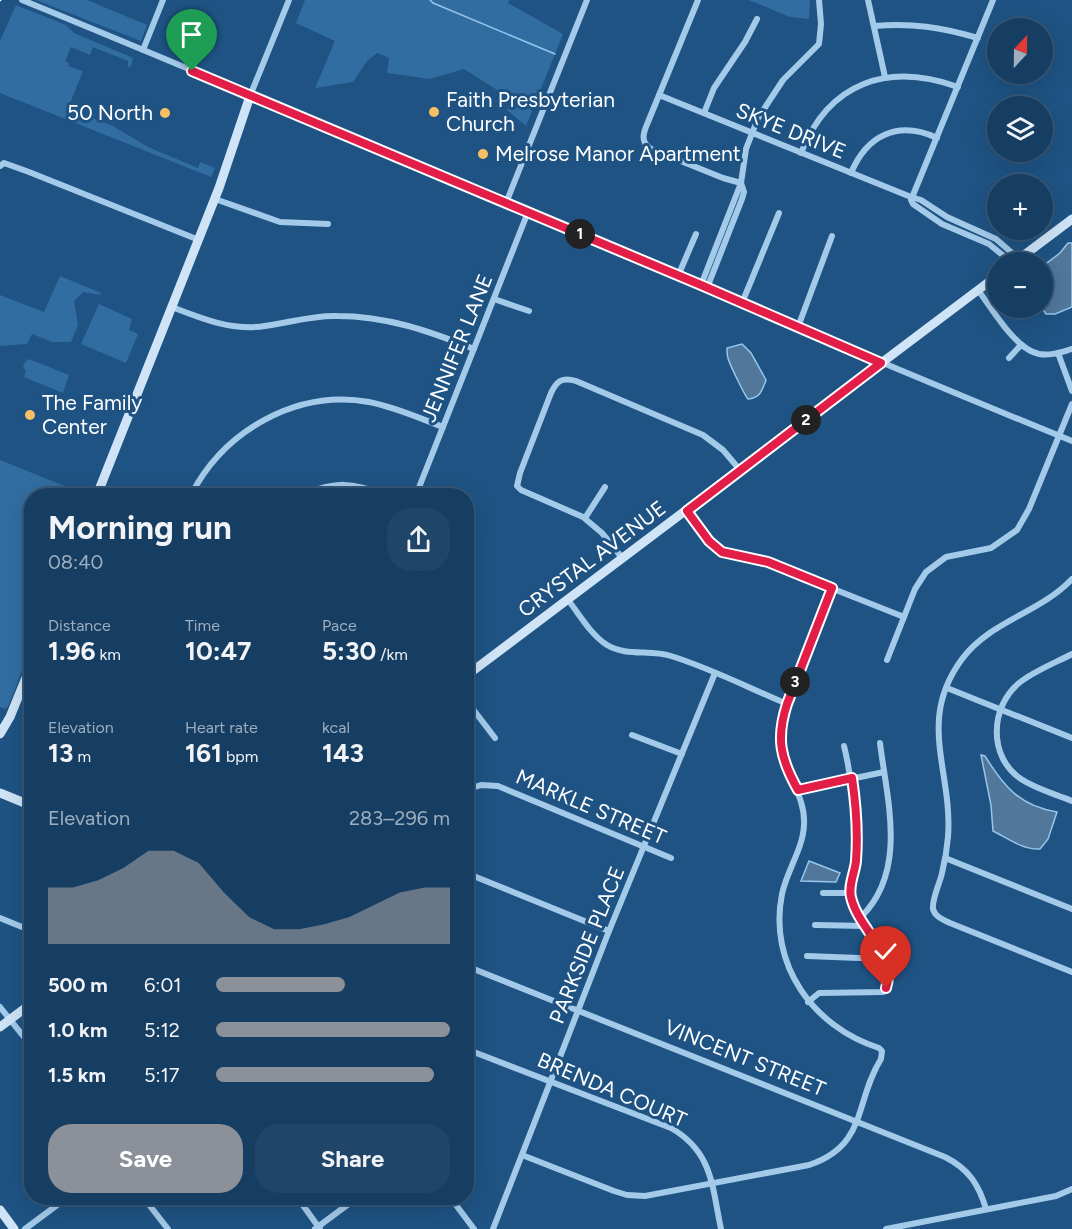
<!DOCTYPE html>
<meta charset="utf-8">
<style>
body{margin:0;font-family:Figtree,sans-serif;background:#1f4568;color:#f1f3f6;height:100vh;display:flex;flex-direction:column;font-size:22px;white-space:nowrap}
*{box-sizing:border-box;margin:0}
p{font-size:20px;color:#9eaebe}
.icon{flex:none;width:33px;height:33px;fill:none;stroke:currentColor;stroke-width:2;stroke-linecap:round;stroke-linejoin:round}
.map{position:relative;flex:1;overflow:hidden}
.details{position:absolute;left:24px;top:488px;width:450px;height:717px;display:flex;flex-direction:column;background:#163e62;border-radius:24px;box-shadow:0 6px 24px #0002,0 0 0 2px #355777}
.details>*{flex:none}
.needle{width:39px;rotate:22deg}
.tools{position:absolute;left:987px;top:18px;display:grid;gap:12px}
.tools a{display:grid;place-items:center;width:66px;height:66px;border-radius:50%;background:#163e62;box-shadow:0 6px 24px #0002,0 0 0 2px #355777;font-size:30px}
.pin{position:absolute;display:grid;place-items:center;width:51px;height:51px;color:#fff;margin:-62px -26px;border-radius:50% 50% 50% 0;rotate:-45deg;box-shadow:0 0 6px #0007}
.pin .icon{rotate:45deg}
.km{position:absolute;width:30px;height:30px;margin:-15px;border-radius:50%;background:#222;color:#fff;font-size:16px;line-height:30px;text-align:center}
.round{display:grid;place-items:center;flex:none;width:63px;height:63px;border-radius:24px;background:#1f4568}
.headline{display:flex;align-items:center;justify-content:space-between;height:102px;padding:0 24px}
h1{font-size:33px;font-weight:700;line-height:45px}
.metrics{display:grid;grid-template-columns:repeat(3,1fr);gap:9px;height:102px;padding:6px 24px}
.metrics div{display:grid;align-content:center}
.metrics b{font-size:26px;font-weight:700}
.metrics small{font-size:16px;font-weight:400}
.metrics p{font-size:16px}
.chart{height:168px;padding:12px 24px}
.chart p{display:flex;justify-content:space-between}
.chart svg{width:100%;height:108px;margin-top:6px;fill:#8c9099;opacity:.7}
.primary-button{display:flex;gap:12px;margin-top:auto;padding:12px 24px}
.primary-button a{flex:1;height:69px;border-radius:24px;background:#8c9099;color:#fff;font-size:24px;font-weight:700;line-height:69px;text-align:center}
.primary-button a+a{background:#1f4568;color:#f1f3f6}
ul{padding:0 24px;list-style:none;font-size:20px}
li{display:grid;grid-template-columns:96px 72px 1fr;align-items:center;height:45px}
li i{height:15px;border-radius:8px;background:#8c9099}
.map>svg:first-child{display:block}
.green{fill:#316da1}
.water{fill:#51779b;stroke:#97c6eb;stroke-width:1.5}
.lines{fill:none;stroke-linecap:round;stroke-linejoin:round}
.stream{stroke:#97c6eb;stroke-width:1.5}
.street{stroke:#a4caea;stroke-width:6}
.secondary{stroke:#cfe4f7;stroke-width:9}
.rail{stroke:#fff;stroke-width:1.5;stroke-dasharray:10 4.5;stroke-linecap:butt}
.route-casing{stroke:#fff;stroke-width:12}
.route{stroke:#e11d48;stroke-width:8}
.poi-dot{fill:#f9c063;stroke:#1e5383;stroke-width:2}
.labels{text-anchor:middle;stroke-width:6;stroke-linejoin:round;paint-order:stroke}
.poi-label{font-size:21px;fill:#fff;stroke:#1e5383;text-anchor:start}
.street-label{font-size:21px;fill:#fff;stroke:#1e5383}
</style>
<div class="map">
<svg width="1072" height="1229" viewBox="0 0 1072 1229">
<rect width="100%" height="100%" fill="#1e5383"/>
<g class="green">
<polygon points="36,0 87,0 147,25 141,41"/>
<polygon points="305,0 509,0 508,3 563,34 526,126 507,110 511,99 464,69 430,79 387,73 389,58 377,53 367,61 353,82 315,88 335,41 296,23"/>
<polygon points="749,0 810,0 809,19 790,17"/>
<polygon points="16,5 66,25 74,33 133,58 131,66 128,67 128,61 93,47 90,55 71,47 65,61 69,63 68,66 83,71 68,108 113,126 148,147 198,168 200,162 215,168 211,177 0,93 0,41"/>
<polygon points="60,276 101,293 100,295 83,292 74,301 78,325 71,342 52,342 32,334 27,344 0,346 0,295 44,312"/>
<polygon points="99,304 132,319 129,330 138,334 126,363 81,344"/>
<polygon points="29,359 69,375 63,393 24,377 26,370 23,368 25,362"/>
<polygon points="0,460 87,495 32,495 31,647 8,707 4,709 0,707"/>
</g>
<g class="water">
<polygon points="1068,243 1072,243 1072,307 1055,314 1046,314 1042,308 1043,266 1060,253"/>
<path d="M742,344L751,353L766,380C762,391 760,398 748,399C745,396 729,363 728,358C727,355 727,351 727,348Z"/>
<path d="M981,755L985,756C1004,787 1020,806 1057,812L1048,839L1040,849C1023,850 1007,838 993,831L991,805Z"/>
<polygon points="809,861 840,873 836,882 801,881"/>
</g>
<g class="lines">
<polyline class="stream" points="430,0 433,3 555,54"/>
<g class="street">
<path d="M22,0C373,143 720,298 1072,441"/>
<path d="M698,0L648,122C643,133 640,142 651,149L723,178L741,183"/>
<polyline points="868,0 885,77"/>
<polyline points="993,0 911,200 913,204 942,224 989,244 1011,262"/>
<path d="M874,26C913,23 940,27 978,38"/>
<polyline points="143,50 163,0"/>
<polyline points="659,95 911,197 921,200 947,217 996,239 1019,259"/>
<polyline points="250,96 289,0"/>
<polyline points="704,113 714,88 745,42 757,19"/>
<path d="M801,153C829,82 888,62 958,87"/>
<polyline points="0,166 4,163 29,172 199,240"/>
<path d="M851,173C867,135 898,120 937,138"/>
<polyline points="215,199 280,222 328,224"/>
<polyline points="506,203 587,0"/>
<polyline points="678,276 696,234"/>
<polyline points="701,285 741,183 746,149 758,118 783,80 819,44 821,24 819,0"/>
<polyline points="707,288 742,199 744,192 741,183"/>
<path d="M978,290C993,310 1015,349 1039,354C1051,356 1061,352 1072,349"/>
<polyline points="494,299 529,311"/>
<polyline points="742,303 779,213"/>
<path d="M172,307C203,319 232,331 265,326C289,323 312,315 337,316C387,316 429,331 474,349"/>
<polyline points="798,327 832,236"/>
<polyline points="1058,353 1072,391"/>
<polyline points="1009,358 1021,345"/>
<path d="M191,495C224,431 296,389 369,402C395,407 419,418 443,427"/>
<path d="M303,495C335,481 353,482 385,495"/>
<polyline points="416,495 528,212"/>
<polyline points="687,511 709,541 722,552 768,563 904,617"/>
<polyline points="585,518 605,487"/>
<path d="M623,559L602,533L583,517L521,490L517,486L520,473L551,393C557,380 563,377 576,381L703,435L723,450L740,470"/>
<path d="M1072,579C1040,613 990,621 962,659C916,721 953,771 948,837C947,849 945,861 942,873C940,883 932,898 933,909C935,917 944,920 950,923L1072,972"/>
<path d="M568,600C580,615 591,635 607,645C627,657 650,649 671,656C710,668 749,688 787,704"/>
<path d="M1072,654C1055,663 1034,671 1019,683C990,707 988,757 1021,779C1036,789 1055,794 1072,801"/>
<polyline points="887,660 915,589 926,572 946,557 991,548 1017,530 1029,509 1072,404"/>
<polyline points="947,688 1072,738"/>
<polyline points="466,700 495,738"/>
<polyline points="632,735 682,754"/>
<polyline points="466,790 481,785 498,786 671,858"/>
<polyline points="798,790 884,772"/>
<polyline points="945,858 1072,909"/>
<polyline points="466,873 609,931"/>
<polyline points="823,893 850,893"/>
<path d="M861,917C908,871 887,800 880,743"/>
<polyline points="0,918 32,931"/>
<polyline points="815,925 866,926"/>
<polyline points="807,956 885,959"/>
<path d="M466,966L945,1157C969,1169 979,1185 986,1209"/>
<path d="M808,1002L819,993L883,992C905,965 856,923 851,897C848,884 856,869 856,856C856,818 853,783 844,746"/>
<polyline points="0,1007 32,1047"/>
<path d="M466,1049L671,1128C713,1152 712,1187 721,1229"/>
<path d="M522,1155L614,1191L627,1195L645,1196L809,1165C868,1145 854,1102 881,1059L882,1051L879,1048C813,1027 768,964 782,894C787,870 803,849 804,825C806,794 782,772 780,743C779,719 790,695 799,673C810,645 822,617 832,588"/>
<polyline points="143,1197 168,1229"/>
<polyline points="297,1197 320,1229"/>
<polyline points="450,1197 474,1229"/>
<polyline points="25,1229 68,1197"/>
<polyline points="315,1229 358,1197"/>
<polyline points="493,1229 609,931 715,673"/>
<polyline points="886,1229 1056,1196 1072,1189"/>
</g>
<g class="secondary">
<polyline points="1015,262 1072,219"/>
<polyline points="97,495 219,188 250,96"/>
<polyline points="466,676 998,275"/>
<polyline points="0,734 10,717 32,663"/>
<polyline points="0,793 32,806"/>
<polyline points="0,1027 32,1003"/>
<polyline points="0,1210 14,1229"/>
</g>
<polyline class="rail" points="0,1 1,0"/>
</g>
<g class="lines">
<defs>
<path id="route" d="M192,71L701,285L881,363L687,511L709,541L722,552L768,562L832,588L787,704C776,738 780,758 798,790L852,778C856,805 858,834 856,861C855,872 848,886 851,897C858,929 897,953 886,988"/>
</defs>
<use href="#route" class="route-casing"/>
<use href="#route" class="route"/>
</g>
<g class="poi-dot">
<circle cx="434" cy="112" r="6"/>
<circle cx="165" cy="113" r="6"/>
<circle cx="483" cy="154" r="6"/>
<circle cx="30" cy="415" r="6"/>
</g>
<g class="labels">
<g class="poi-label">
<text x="446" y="107">Faith Presbyterian<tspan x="446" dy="24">Church</tspan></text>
<text x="153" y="120" text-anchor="end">50 North</text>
<text x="495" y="161">Melrose Manor Apartment</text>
<text x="42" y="410">The Family<tspan x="42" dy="24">Center</tspan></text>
</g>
<g class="street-label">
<text transform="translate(791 131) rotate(22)" y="7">SKYE DRIVE</text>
<text transform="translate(457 348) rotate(-68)" y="7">JENNIFER LANE</text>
<text transform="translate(592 559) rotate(-37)" y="7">CRYSTAL AVENUE</text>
<text transform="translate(591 807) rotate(23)" y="7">MARKLE STREET</text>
<text transform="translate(587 945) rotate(-68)" y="7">PARKSIDE PLACE</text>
<text transform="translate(745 1058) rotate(22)" y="7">VINCENT STREET</text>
<text transform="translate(612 1090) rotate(23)" y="7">BRENDA COURT</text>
</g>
</g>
</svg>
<div class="tools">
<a><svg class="needle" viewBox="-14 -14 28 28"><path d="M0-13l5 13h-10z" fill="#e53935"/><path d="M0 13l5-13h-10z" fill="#9eaebe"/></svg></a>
<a><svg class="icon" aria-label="layers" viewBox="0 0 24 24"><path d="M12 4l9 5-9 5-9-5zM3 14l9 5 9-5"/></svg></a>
<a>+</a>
<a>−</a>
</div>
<div class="pin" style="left:192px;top:71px;background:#1e9e55"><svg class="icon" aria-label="arrive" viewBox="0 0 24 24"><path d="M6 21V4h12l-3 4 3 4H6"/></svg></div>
<div class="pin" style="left:886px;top:988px;background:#d93025"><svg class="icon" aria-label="check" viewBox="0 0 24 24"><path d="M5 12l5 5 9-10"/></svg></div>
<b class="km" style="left:580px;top:234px">1</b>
<b class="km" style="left:806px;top:420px">2</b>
<b class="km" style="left:795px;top:682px">3</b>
<section class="details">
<div class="headline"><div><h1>Morning run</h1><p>08:40</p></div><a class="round"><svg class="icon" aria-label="share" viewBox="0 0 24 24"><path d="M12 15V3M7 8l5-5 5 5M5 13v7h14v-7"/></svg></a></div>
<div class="metrics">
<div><p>Distance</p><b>1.96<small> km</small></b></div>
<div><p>Time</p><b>10:47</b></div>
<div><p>Pace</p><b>5:30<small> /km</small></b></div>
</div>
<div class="metrics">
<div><p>Elevation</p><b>13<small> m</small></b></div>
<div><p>Heart rate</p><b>161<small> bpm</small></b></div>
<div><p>kcal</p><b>143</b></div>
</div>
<div class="chart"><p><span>Elevation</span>283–296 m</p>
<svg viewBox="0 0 160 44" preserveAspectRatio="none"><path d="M0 44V21L10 21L20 18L30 13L40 6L50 6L60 11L70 23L80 33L90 38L100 38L110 36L120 33L130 28L140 23L150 21L160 21V44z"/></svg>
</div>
<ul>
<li><b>500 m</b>6:01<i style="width:55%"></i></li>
<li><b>1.0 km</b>5:12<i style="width:100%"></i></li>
<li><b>1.5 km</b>5:17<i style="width:93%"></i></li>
</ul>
<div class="primary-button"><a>Save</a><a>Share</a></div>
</section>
</div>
